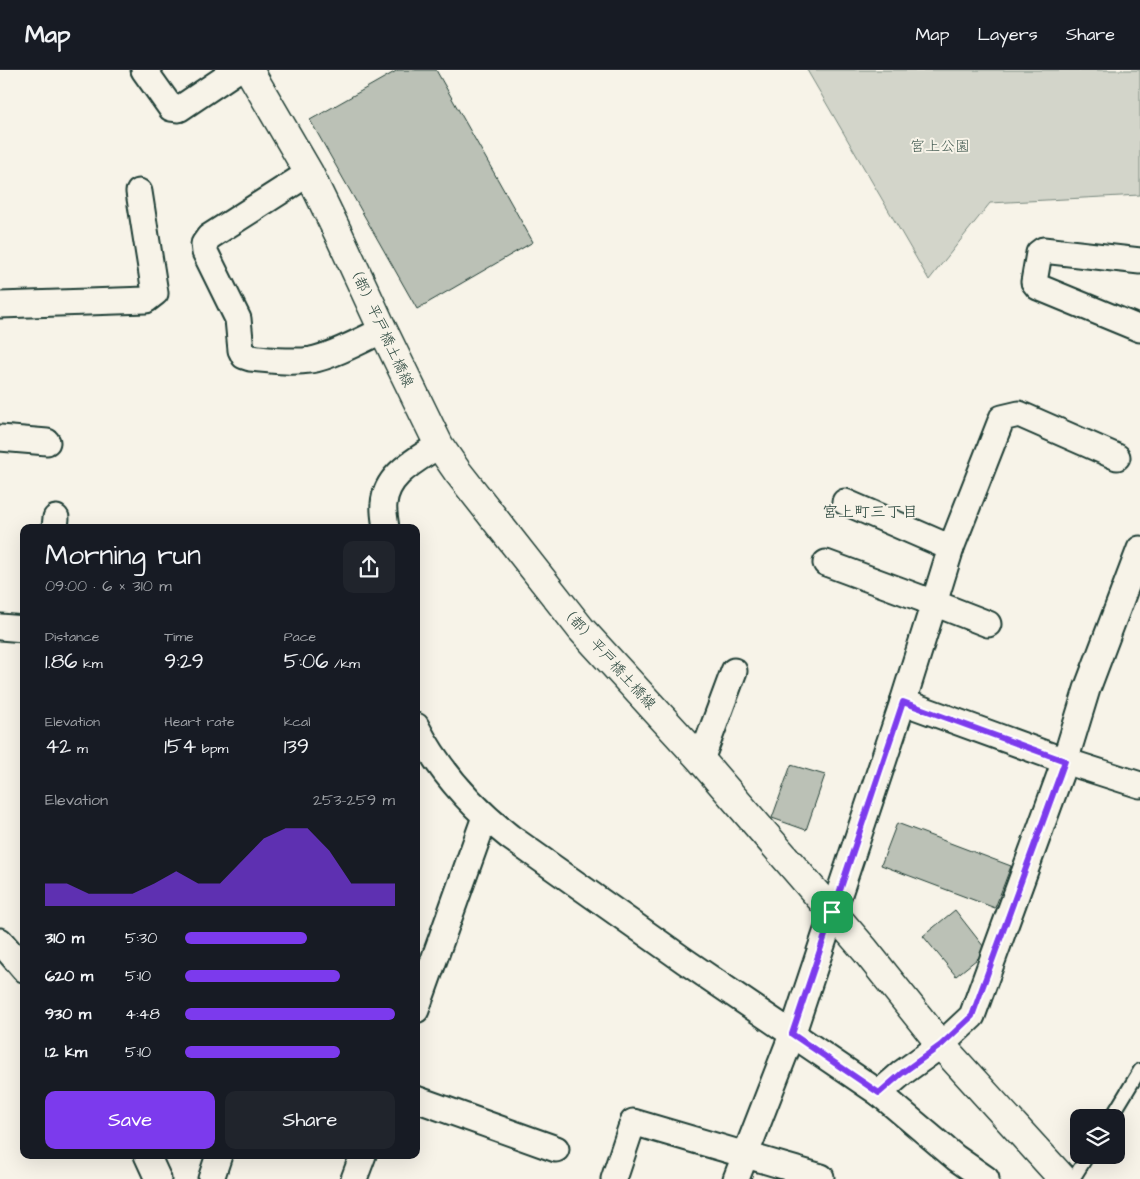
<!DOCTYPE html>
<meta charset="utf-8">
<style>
body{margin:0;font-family:"Architects Daughter","Klee One",sans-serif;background:#20242c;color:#f1f3f6;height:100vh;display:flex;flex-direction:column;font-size:19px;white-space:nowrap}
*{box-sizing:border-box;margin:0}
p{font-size:16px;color:#9ea1a6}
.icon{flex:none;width:28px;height:28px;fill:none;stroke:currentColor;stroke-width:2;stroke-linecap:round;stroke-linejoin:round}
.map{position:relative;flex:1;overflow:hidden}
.details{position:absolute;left:20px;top:454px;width:400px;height:635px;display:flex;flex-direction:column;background:#171b24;border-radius:10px;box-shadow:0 5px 20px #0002}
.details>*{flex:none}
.buttons{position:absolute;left:1070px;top:1039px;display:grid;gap:10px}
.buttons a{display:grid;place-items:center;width:55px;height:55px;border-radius:10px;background:#171b24;box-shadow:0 5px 20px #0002;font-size:25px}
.pin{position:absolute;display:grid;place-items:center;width:42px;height:42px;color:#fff;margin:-21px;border-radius:10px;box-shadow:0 2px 8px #0006}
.round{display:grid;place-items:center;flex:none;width:52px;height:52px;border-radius:10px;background:#20242c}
.summary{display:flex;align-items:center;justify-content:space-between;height:85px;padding:0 25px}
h1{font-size:28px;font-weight:600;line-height:38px}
.stats{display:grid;grid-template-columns:repeat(3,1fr);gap:8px;height:85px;padding:5px 25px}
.stats div{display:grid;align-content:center}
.stats b{font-size:21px;font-weight:600}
.stats small{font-size:14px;font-weight:400}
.stats p{font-size:14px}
.chart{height:140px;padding:10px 25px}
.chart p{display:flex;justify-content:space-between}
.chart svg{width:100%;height:90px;margin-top:5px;fill:#7c3aed;opacity:.7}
.button{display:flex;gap:10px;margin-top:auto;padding:10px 25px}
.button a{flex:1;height:58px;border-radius:10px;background:#7c3aed;color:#fff;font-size:20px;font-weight:600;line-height:58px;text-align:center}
.button a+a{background:#20242c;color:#f1f3f6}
ul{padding:0 25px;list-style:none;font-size:16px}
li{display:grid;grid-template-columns:80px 60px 1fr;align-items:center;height:38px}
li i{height:12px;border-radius:6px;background:#7c3aed}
header{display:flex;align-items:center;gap:30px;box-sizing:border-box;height:70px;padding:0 25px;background:#171b24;border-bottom:1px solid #363941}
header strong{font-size:24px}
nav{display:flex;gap:28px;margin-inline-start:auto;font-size:18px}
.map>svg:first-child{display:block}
.green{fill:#d3d5ca;stroke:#79897f}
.building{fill:#bbc1b6;stroke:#1f3d34}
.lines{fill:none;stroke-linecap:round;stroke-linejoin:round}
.lane-casing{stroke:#1f3d34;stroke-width:16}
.street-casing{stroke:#1f3d34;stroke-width:29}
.secondary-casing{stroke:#1f3d34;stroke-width:31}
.lane{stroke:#f7f3e8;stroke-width:12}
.street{stroke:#f7f3e8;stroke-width:25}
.secondary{stroke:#f7f3e8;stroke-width:28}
.route-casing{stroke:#fff;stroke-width:10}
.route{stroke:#7c3aed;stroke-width:6}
.labels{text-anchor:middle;stroke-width:4;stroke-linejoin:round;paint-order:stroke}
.park-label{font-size:15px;fill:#435b52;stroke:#f7f3e8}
.street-label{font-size:15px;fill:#1f3d34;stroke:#f7f3e8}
.neighbourhood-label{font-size:16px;fill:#1f3d34;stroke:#f7f3e8}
</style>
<header>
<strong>Map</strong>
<nav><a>Map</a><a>Layers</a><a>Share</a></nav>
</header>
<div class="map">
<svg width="1140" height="1109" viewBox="0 0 1140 1109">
<rect width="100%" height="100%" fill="#f7f3e8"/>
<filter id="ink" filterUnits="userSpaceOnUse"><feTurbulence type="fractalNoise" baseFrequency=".02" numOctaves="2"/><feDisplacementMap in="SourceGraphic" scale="10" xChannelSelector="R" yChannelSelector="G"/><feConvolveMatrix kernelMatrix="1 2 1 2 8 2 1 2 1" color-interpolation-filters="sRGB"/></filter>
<g filter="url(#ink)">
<polygon class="green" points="807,0 1140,0 1140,125 990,133 929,210"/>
<g class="building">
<polygon points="398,0 436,0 533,172 417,239 310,50"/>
<polygon points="791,695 825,705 806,760 772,748"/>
<polygon points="897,753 1011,796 995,838 881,795"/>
<polygon points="955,840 987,881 956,906 923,866"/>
</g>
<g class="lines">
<defs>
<g id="lane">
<polyline points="1111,1048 1140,1000"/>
<polyline points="1073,1109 1088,1085"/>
</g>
<g id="street">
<polyline points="144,0 171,38 179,39 237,0"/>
<path d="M309,103L209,167L204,174L205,182L238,249L241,280L244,286L250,288C270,290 291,293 311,290C333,286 362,270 383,260"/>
<polyline points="1140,191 1043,180 1039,183 1034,212 1038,217 1140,259"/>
<polyline points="0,235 146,230 155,223 139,122"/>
<polyline points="0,368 47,372"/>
<polyline points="845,432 951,478 934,533 988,554"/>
<polyline points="55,458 56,448"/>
<path d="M386,458C385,450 383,441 384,434C386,404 417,390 439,375"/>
<polyline points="951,478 1002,348 1019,344 1117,387"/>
<polyline points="826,493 934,533 903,632"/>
<polyline points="0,557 24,559"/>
<path d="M416,656C438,699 472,737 510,767L685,891L879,1023L956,1088L986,1109"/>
<polyline points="701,690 734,601"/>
<polyline points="0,871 24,899"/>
<polyline points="416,940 485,747"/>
<polyline points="879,1023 902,1003 941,975 972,946 1065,691 1087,619 1140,479"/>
<polyline points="416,1029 556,1079"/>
<polyline points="147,1085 158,1109"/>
<polyline points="211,1109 219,1085"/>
<polyline points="354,1109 363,1085"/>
<polyline points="614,1109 633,1052 821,1107"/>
<polyline points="736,1109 792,965 903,632 1065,691 1140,715"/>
</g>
<polyline id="secondary" points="249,0 309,103 339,165 383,260 439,375 457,401 581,559 701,690 865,880 941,975 1063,1109"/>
</defs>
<use href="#lane" class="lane-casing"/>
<use href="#street" class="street-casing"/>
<use href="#secondary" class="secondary-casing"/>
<use href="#lane" class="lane"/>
<use href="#street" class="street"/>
<use href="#secondary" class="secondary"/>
</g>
</g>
<g class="lines" filter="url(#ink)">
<defs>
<polygon id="route" points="903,632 1065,691 972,946 941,975 902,1003 879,1023 792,964"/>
</defs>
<use href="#route" class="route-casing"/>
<use href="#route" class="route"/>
</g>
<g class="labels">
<g class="park-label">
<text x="940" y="81">宮上公園</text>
</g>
<g class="street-label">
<text transform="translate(381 255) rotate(65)" y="5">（都）平戸橋土橋線</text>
<text transform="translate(608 587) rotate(48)" y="5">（都）平戸橋土橋線</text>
</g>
<g class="neighbourhood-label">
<text x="870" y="447">宮上町三丁目</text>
</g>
</g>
</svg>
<div class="buttons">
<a><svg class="icon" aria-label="layers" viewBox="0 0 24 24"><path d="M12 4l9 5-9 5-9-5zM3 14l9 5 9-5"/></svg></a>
</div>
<div class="pin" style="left:832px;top:842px;background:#1e9e55"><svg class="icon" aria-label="arrive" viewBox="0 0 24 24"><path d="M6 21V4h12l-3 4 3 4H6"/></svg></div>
<section class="details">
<div class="summary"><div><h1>Morning run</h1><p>09:00 · 6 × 310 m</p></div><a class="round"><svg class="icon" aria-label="share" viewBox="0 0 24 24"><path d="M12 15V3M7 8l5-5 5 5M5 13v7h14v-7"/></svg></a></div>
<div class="stats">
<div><p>Distance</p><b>1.86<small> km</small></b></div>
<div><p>Time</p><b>9:29</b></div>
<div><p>Pace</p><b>5:06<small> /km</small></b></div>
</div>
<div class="stats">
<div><p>Elevation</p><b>42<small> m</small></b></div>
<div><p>Heart rate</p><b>154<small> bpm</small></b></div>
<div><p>kcal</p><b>139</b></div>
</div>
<div class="chart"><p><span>Elevation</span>253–259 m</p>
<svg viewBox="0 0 160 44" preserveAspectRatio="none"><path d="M0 44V33L10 33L20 38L30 38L40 38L50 33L60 27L70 33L80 33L90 22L100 11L110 6L120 6L130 17L140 33L150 33L160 33V44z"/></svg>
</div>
<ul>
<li><b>310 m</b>5:30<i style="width:58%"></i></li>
<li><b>620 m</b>5:10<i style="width:74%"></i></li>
<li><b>930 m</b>4:48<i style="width:100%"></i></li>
<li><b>1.2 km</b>5:10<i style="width:74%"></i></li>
</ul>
<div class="button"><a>Save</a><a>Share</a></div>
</section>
</div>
